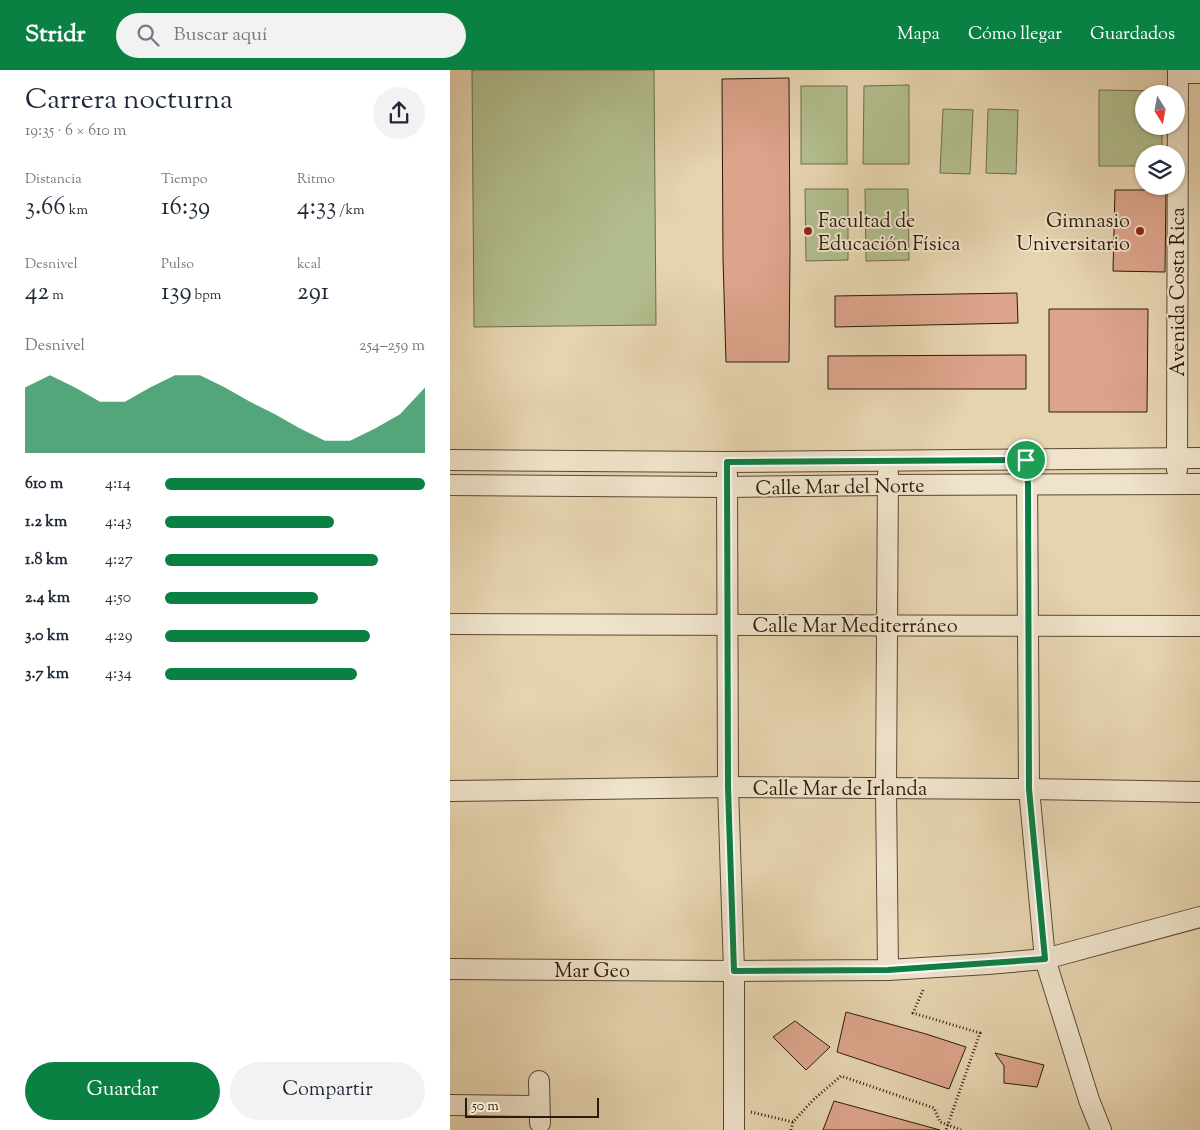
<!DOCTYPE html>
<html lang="es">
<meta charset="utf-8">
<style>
body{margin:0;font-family:"Sorts Mill Goudy",serif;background:#f2f2f3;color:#1f2937;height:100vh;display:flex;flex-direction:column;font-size:19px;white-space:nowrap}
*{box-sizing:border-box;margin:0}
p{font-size:16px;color:#747a83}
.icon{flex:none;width:28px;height:28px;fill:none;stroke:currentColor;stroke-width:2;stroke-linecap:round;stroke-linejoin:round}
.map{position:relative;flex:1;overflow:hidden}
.details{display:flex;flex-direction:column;background:#fff;width:450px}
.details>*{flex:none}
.needle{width:32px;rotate:169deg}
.fabs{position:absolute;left:685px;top:15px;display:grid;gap:10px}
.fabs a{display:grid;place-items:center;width:50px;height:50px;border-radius:50%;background:#fff;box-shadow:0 1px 4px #0004;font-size:25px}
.scale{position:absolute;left:15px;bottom:12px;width:134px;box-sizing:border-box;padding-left:5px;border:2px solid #2c1a0c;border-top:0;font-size:14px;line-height:18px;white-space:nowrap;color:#2c1a0c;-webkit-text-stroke:4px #efe3cb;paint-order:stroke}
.pin{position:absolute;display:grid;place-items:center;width:42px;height:42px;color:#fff;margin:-21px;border:2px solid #fff;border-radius:50%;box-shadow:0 1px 5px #0007}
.round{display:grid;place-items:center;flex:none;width:52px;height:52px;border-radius:26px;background:#f2f2f3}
.head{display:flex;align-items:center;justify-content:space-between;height:85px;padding:0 25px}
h1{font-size:28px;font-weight:600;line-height:38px}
.metrics{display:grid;grid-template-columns:repeat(3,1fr);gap:8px;height:85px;padding:5px 25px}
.metrics div{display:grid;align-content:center}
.metrics b{font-size:25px;font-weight:600}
.metrics small{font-size:14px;font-weight:400}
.metrics p{font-size:14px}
.chart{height:140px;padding:10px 25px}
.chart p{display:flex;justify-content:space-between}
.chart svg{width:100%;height:90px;margin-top:5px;fill:#0b8043;opacity:.7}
.cta{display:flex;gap:10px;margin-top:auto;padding:10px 25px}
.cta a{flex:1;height:58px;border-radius:30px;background:#0b8043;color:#fff;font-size:20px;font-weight:600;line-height:58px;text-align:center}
.cta a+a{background:#f2f2f3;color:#1f2937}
ul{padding:0 25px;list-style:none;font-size:16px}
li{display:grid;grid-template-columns:80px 60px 1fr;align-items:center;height:38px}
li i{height:12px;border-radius:6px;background:#0b8043}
header{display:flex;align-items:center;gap:30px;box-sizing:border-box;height:70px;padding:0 25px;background:#0b8043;color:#fff}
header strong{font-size:24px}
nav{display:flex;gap:28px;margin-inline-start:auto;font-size:18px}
.search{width:350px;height:45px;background:#f2f2f3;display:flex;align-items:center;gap:12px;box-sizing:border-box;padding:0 18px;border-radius:28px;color:#747a83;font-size:19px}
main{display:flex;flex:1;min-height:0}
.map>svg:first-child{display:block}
.green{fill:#b2bd8d;stroke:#6f6c4c}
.building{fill:#dca48b;stroke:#2c1a0c}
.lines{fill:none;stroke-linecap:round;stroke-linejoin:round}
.minor-casing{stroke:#5a4835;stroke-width:22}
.path{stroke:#2c1a0c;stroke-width:3;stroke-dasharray:1 2.5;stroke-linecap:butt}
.minor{stroke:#efe3cb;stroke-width:20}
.route-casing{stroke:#fff;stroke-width:10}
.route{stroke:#0b8043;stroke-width:6}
.poi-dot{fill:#8f2418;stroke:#efe3cb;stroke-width:2}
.labels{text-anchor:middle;stroke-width:4;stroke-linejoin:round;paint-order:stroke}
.poi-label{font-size:20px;fill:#2c1a0c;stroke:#efe3cb;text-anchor:start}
.street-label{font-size:20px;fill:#2c1a0c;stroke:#efe3cb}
</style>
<header>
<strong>Stridr</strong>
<div class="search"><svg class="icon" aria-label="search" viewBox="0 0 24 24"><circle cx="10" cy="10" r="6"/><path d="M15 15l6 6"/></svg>Buscar aquí</div>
<nav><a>Mapa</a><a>Cómo llegar</a><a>Guardados</a></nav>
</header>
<main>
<section class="details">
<div class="head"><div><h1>Carrera nocturna</h1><p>19:35 · 6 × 610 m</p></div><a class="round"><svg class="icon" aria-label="share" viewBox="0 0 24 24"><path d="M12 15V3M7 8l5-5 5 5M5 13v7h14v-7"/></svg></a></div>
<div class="metrics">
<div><p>Distancia</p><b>3.66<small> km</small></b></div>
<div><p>Tiempo</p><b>16:39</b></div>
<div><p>Ritmo</p><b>4:33<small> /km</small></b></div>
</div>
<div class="metrics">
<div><p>Desnivel</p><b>42<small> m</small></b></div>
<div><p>Pulso</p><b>139<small> bpm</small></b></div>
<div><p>kcal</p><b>291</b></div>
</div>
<div class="chart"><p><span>Desnivel</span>254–259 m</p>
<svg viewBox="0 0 160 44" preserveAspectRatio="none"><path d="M0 44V12L10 6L20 12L30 19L40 19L50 12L60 6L70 6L80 12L90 19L100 25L110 32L120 38L130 38L140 32L150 25L160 12V44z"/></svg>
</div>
<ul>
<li><b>610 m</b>4:14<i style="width:100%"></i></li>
<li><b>1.2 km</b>4:43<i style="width:65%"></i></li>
<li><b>1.8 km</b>4:27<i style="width:82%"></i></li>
<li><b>2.4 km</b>4:50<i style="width:59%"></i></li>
<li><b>3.0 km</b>4:29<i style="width:79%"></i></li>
<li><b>3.7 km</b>4:34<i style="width:74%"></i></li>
</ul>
<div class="cta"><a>Guardar</a><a>Compartir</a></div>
</section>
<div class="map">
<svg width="750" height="1060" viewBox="0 0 750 1060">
<rect width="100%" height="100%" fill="#e6d4af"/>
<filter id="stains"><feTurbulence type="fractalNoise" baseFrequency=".004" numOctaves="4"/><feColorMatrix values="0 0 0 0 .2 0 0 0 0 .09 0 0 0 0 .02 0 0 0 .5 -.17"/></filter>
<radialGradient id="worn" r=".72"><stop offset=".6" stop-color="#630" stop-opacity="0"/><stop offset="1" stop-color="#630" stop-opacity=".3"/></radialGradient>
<g class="green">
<polygon points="22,0 204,0 206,255 24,257"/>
<polygon points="459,15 459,94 413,94 414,16"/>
<rect x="351" y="16" width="46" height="78"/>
<polygon points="649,20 712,21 712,24 694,24 694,56 712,56 712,84 694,84 694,96 649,96"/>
<polygon points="493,39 523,40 520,104 490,103"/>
<polygon points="538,39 568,40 566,104 536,103"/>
<polygon points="355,119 398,119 398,190 356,191"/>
<polygon points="415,119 458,119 459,190 416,191"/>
</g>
<g class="building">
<polygon points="339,8 340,182 339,292 276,292 273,189 272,9"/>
<polygon points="665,120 716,120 715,202 663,201"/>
<polygon points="567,223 568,253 385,257 385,226"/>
<polygon points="599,239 698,239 697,342 599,342"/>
<polygon points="576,285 576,319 378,319 378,286"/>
<polygon points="396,942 476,964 516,977 499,1019 387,982"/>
<polygon points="345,951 380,977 356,1000 323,967"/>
<polygon points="545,983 594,995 587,1017 554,1013 554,996"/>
<polygon points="384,1031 490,1060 373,1060"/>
</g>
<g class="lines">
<defs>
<g id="minor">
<polyline points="728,3 750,3"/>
<polyline points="0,390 277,392 750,388"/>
<polyline points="727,400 728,0"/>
<polyline points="577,402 579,719 595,889 639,1030 651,1060"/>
<polyline points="438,403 436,719 438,900"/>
<polyline points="277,404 278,717 284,901 284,1060"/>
<polyline points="0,415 277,417 437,415 750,414"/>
<path d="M0,554C250,556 500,555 750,556"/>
<polyline points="0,721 278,717 579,719 750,722"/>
<polyline points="0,899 284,901 438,900 538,894 595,889 750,847"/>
<polyline points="89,1011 90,1053"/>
<polyline points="0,1035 89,1036"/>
</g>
</defs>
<use href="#minor" class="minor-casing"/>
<g class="path">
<polyline points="473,920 463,943 530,963 496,1060"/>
<polyline points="301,1042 343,1052 363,1030 391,1006 484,1038 490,1052 511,1060"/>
<polyline points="341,1060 343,1052"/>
</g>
<use href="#minor" class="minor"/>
</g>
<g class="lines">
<defs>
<polygon id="route" points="576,390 578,414 579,719 595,889 438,900 284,901 278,717 277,392"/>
</defs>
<use href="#route" class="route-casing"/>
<use href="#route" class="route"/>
</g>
<g class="poi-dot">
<circle cx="358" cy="161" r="5"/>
<circle cx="690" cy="161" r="5"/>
</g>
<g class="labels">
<g class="poi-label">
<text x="368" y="157">Facultad de<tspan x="368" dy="23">Educación Física</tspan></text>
<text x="680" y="157" text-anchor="end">Gimnasio<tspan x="680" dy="23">Universitario</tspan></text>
</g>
<g class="street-label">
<text transform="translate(727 222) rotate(-90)" y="7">Avenida Costa Rica</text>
<text transform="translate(390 416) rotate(-1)" y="7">Calle Mar del Norte</text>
<text x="405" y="562">Calle Mar Mediterráneo</text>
<text x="390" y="725">Calle Mar de Irlanda</text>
<text x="142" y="907">Mar Geo</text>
</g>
</g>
<rect width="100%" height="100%" filter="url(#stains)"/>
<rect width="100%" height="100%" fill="url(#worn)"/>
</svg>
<div class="fabs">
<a><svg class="needle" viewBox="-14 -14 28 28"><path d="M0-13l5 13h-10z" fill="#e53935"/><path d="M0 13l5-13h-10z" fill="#747a83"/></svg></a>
<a><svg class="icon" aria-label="layers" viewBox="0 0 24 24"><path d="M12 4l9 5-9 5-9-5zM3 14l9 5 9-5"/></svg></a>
</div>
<div class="scale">50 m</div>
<div class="pin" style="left:576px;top:390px;background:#1e9e55"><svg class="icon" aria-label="arrive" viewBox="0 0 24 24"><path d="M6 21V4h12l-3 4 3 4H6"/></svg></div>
</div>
</main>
